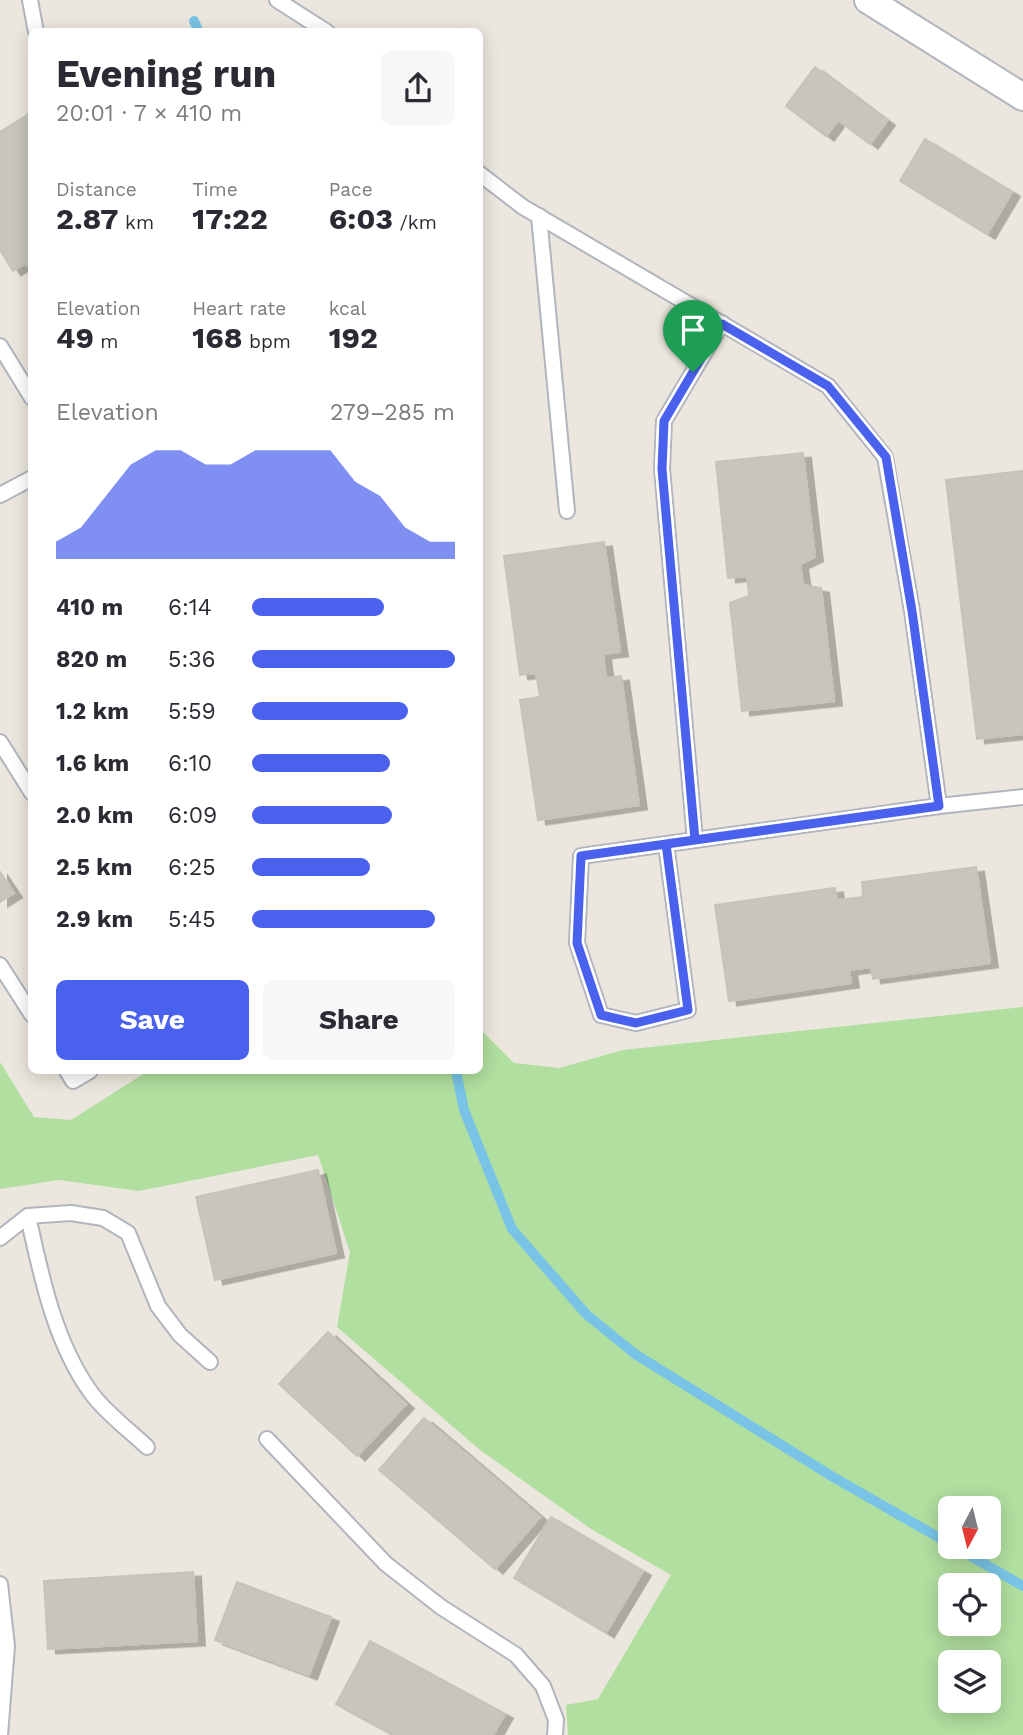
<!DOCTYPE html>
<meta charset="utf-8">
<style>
body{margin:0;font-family:"Work Sans",sans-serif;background:#f7f7f7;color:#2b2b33;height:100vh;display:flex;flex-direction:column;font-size:26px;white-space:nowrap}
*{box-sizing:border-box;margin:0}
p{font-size:23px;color:#7c7c81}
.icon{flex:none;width:38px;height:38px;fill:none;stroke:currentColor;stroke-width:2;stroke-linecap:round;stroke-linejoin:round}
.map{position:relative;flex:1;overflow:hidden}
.details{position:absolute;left:28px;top:28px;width:455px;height:1046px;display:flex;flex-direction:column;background:#fff;border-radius:10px;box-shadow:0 4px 18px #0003}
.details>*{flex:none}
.needle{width:46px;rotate:187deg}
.tools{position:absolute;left:938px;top:1496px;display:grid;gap:14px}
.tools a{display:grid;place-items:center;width:63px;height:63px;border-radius:10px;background:#fff;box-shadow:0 4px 18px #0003;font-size:35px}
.pin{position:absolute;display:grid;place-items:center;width:60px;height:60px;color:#fff;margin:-72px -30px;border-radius:50% 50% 50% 0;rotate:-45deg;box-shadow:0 0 7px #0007}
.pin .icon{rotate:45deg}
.round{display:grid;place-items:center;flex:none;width:74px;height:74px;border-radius:10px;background:#f7f7f7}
.head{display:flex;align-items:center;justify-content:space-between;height:119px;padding:0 28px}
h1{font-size:38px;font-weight:700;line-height:52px}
.stats{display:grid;grid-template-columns:repeat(3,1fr);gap:10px;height:119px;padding:7px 28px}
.stats div{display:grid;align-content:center}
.stats b{font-size:30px;font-weight:700}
.stats small{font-size:19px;font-weight:400}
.stats p{font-size:19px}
.chart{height:196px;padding:14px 28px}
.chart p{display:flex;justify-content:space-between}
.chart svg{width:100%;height:126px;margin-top:7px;fill:#4a61ed;opacity:.7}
.primary-button{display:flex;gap:14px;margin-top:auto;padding:14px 28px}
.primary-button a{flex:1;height:80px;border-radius:10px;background:#4a61ed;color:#fff;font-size:28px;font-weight:700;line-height:80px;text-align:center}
.primary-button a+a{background:#f7f7f7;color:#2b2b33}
ul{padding:0 28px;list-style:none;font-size:23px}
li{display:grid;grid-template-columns:112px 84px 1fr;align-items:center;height:52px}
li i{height:18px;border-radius:9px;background:#4a61ed}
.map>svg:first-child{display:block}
.green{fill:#b1df9f;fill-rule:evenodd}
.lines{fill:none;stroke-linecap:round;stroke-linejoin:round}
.stream{stroke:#79c4e6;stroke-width:10}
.building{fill:#c8c5bd;stroke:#c7c3b8;stroke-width:2;filter:url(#shadow)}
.service-casing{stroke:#b2b4be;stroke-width:18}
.minor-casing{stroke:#b2b4be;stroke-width:30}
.service{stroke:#fff;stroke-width:14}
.minor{stroke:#fff;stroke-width:26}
.route-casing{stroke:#fff;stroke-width:14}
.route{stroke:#4a61ed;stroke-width:9}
</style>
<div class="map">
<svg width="1023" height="1735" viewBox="0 0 1023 1735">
<defs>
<filter id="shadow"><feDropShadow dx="8" dy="4.5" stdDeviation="0" flood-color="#0004"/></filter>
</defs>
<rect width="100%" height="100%" fill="#ece7de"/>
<path class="green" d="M1023,1007V1735H568L566,1705L598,1699L671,1575L591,1529L480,1450L337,1327L350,1252L318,1155L139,1191L59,1180L0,1189V1062L34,1117L71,1120L148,1071H480V1029L514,1063L559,1068L623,1050ZM950,1508H989V1547H950ZM950,1586H989V1624H950ZM950,1662H989V1701H950Z"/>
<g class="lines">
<g class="stream">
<polyline points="194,21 199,32"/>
<polyline points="456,1071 464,1110 512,1229 586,1314 635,1354 833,1477 950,1544"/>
<polyline points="955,1547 1023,1586"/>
</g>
</g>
<g class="building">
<polygon points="815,67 887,121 870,144 838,120 826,136 786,106"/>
<polygon points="32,112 32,272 26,263 13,271 0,250 0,132"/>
<polygon points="925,139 1012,192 987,234 900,181"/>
<polygon points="803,453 815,557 800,564 803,585 821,588 834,701 742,711 730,603 749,596 747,576 728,578 716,462"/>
<polygon points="1023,471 1023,734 977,739 946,480"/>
<polygon points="604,542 620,652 603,654 606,678 621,676 639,805 538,820 520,700 540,697 536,673 520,675 504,556"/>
<polygon points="976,867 990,963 873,979 871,967 849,970 851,983 729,1001 715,905 835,888 837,900 863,897 862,882"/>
<polygon points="0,872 14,893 0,902"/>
<polygon points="318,1170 336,1253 215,1280 196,1197"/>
<polygon points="328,1332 406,1404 357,1456 279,1384"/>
<polygon points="424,1418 540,1517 495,1569 379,1470"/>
<polygon points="551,1517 643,1571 606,1633 514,1578"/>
<polygon points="193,1572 197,1641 48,1649 44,1581"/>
<polygon points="237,1582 331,1617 309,1675 215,1640"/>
<polygon points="370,1641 505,1714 493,1735 393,1735 336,1704"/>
</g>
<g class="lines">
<defs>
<g id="service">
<polyline points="30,0 36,32"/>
<polyline points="277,0 327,32"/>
<polyline points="480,174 523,207 828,386 885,457 912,611 939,806"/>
<polyline points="539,216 567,511"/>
<polyline points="0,346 32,398"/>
<polyline points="0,495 32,478"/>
<polyline points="0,742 32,793"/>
<polyline points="695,840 662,469 664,421 722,323"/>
<polyline points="666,844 688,1010 636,1023 601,1015 577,943 581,856 939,806 1023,797"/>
<polyline points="0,965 32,1015"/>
<polyline points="67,1071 73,1081 90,1071"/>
<path d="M28,1216C41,1276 55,1344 92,1394C106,1413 129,1430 147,1447"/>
<polyline points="0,1238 28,1216 71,1213 103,1218 128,1233 158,1306 180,1335 210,1362"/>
<polyline points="267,1439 386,1564 441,1607 516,1655 543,1686 556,1720 555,1735"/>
<polyline points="0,1584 7,1646 0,1735"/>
</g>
<polyline id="minor" points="868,0 1023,97"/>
</defs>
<use href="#service" class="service-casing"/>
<use href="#minor" class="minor-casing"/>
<use href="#service" class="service"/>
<use href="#minor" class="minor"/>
</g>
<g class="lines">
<defs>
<polyline id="route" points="693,372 664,421 662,469 695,840 581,856 577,943 601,1015 636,1023 688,1010 666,844 939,806 912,611 886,457 828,386 722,324 693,372"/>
</defs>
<use href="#route" class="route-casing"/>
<use href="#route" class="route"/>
</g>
</svg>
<div class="tools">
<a><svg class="needle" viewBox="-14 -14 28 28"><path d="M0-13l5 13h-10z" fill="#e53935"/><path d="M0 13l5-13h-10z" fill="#7c7c81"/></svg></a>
<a><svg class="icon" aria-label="locate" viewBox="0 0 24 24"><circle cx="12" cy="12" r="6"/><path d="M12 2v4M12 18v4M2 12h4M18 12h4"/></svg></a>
<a><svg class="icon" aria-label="layers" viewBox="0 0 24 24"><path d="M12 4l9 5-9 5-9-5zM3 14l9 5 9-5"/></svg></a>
</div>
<div class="pin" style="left:693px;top:372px;background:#1e9e55"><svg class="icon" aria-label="arrive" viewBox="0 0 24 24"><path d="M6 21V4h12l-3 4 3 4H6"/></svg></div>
<section class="details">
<div class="head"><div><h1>Evening run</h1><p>20:01 · 7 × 410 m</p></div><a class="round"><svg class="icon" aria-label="share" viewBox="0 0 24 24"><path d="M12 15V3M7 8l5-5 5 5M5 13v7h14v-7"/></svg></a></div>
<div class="stats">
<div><p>Distance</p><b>2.87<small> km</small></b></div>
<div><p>Time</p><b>17:22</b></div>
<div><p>Pace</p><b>6:03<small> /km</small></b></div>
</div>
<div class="stats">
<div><p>Elevation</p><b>49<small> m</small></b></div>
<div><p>Heart rate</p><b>168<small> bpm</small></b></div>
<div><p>kcal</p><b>192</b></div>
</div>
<div class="chart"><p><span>Elevation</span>279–285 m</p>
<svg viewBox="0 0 160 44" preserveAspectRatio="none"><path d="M0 44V38L10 33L20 22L30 11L40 6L50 6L60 11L70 11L80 6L90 6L100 6L110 6L120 17L130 22L140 33L150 38L160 38V44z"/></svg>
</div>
<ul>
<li><b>410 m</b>6:14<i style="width:65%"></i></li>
<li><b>820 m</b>5:36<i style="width:100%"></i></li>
<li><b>1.2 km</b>5:59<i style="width:77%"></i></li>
<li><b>1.6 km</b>6:10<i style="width:68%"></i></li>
<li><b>2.0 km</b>6:09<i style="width:69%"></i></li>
<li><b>2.5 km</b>6:25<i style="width:58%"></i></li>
<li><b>2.9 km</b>5:45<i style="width:90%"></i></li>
</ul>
<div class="primary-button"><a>Save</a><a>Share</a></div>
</section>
</div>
